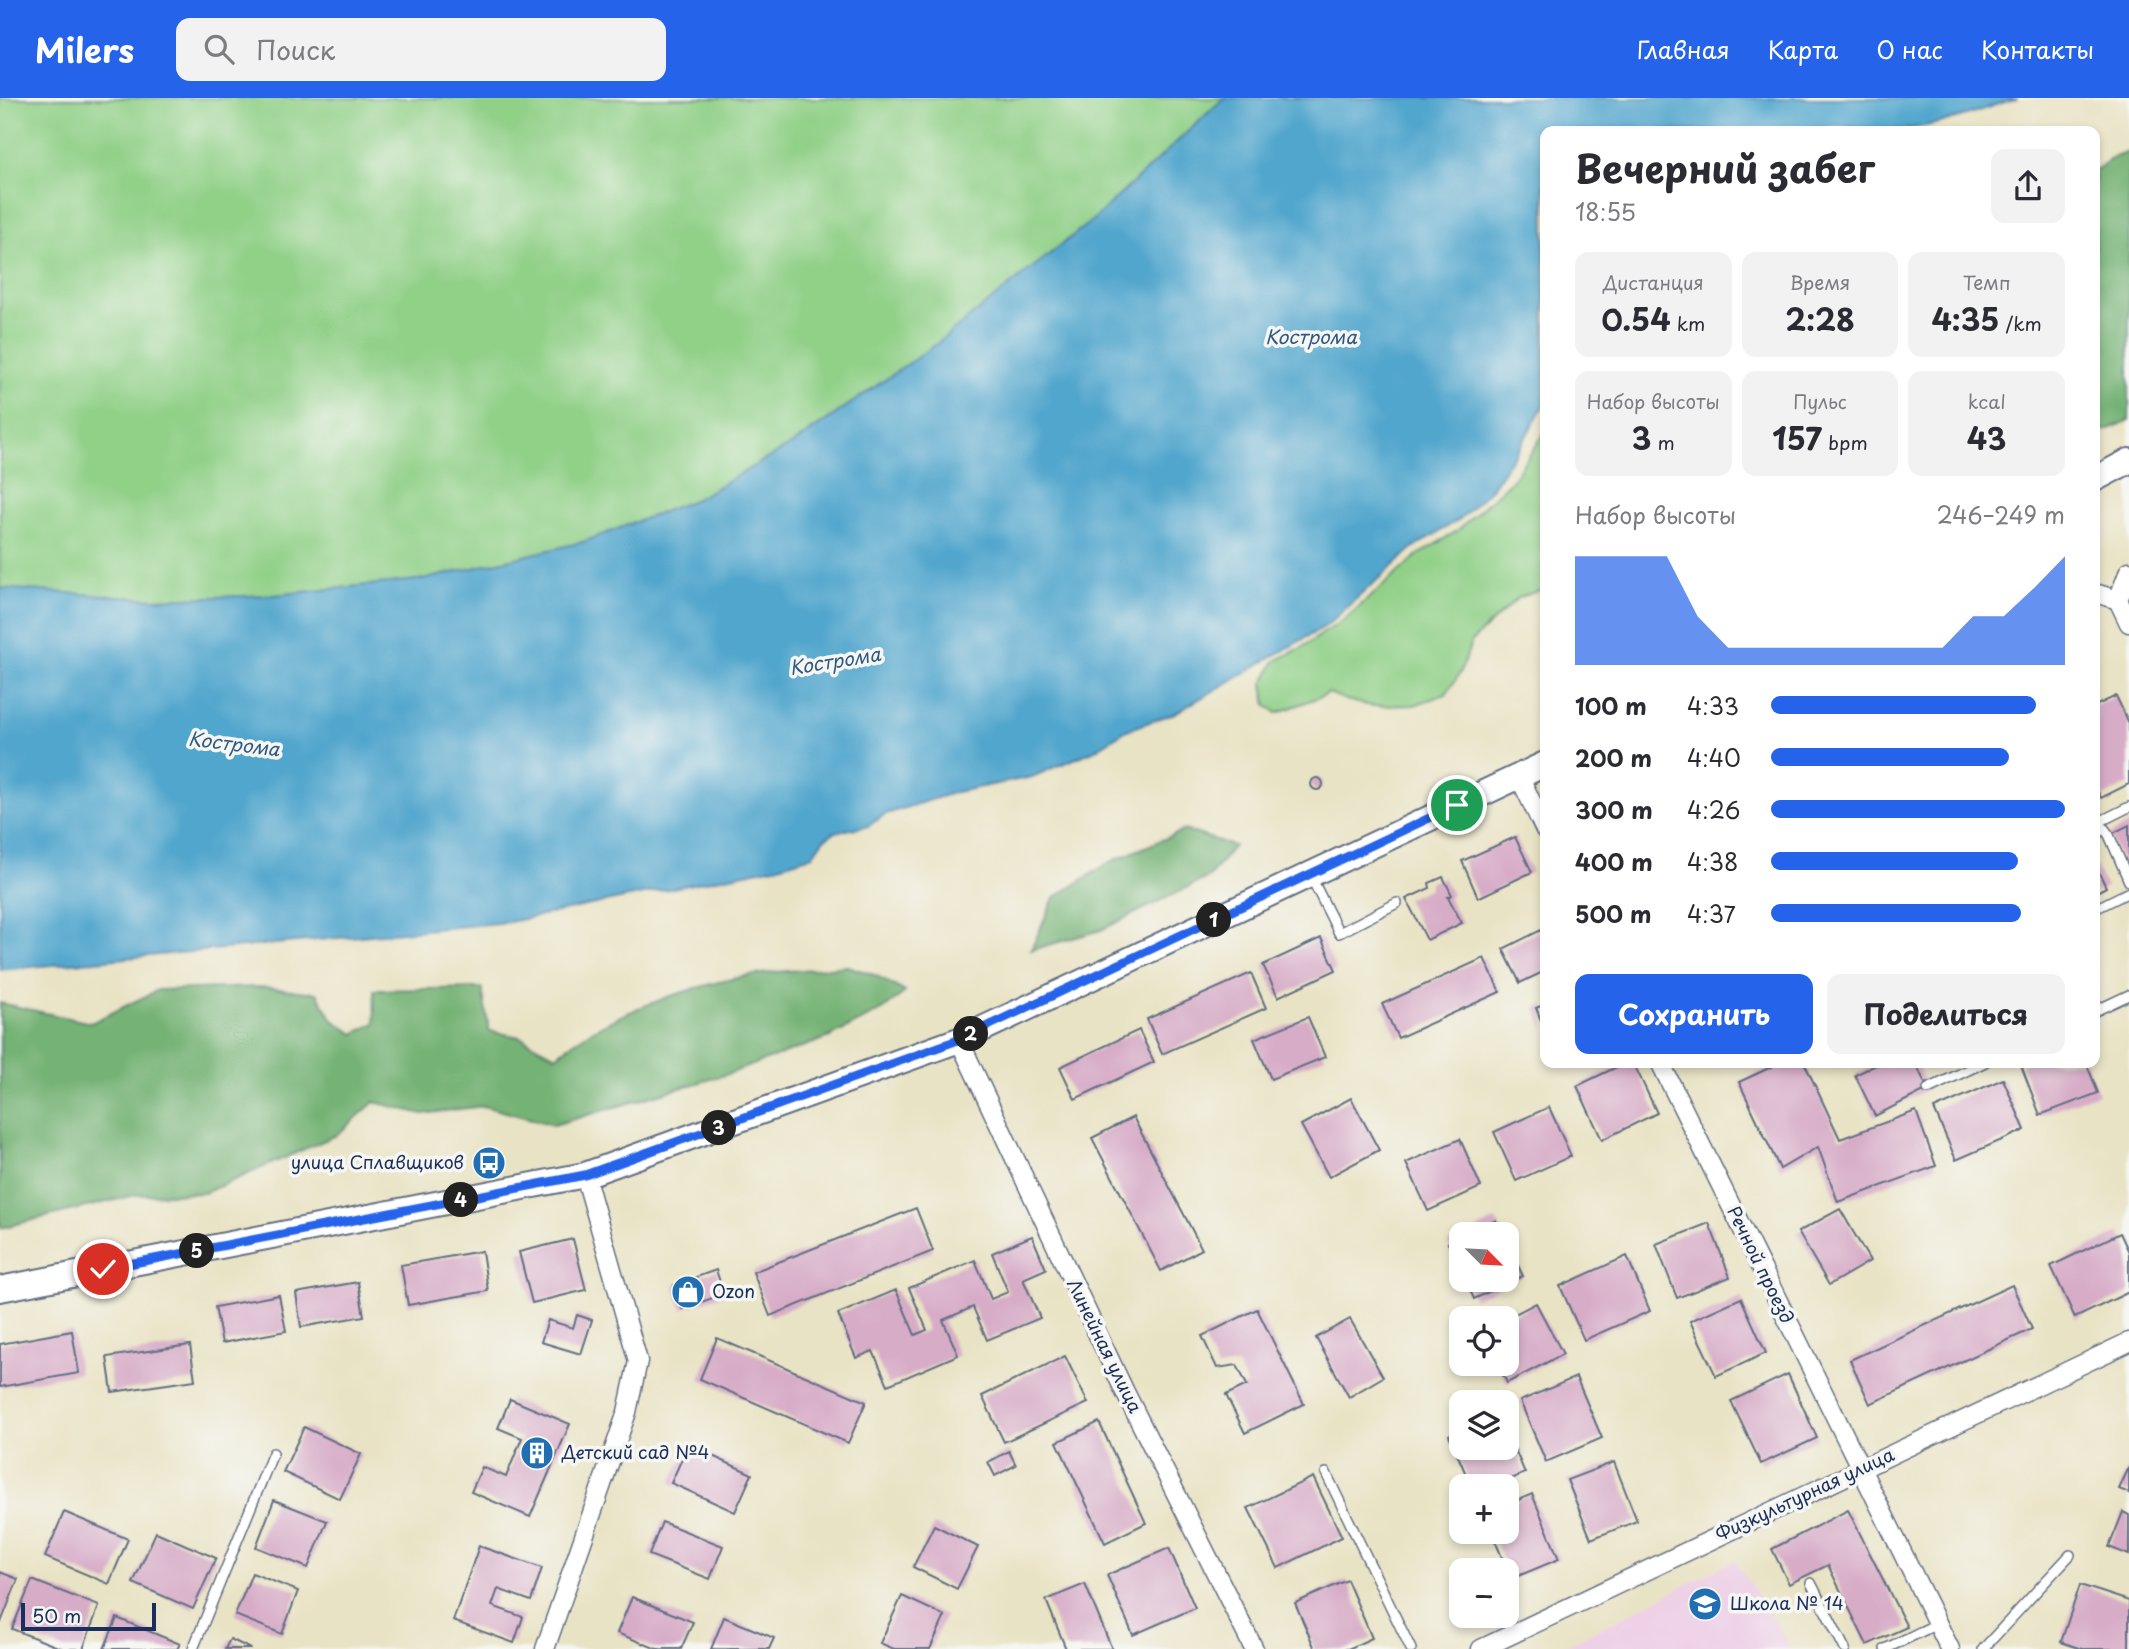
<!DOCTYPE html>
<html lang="ru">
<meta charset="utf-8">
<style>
body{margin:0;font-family:"Playpen Sans",sans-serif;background:#f2f2f3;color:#2b2b33;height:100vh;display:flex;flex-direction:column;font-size:26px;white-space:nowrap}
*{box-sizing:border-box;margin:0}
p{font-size:23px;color:#7c7c81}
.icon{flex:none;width:38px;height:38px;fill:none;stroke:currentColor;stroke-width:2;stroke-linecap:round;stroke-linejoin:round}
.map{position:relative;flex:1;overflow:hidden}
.details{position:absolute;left:1540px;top:28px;width:560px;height:942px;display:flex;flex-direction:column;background:#fff;border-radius:14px;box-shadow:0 4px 10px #0003}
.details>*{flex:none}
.needle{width:46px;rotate:114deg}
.fabs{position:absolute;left:1449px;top:1124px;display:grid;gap:14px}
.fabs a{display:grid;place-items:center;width:70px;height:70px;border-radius:14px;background:#fff;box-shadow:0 4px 10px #0003;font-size:35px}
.scale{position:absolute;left:21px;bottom:18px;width:135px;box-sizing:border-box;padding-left:7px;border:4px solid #1b2f5e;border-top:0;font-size:19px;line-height:24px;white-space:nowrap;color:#1b2f5e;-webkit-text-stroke:5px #f6f6f2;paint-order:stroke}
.pin{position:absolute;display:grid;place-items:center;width:60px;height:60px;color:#fff;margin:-30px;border:4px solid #fff;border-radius:50%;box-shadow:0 2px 7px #0007}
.km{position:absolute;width:35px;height:35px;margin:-18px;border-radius:50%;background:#222;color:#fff;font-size:19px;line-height:35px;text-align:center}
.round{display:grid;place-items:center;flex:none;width:74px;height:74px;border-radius:14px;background:#f2f2f3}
.overview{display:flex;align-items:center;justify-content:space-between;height:119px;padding:0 35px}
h1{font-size:38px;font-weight:700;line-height:52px}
.metrics{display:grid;grid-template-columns:repeat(3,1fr);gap:10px;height:119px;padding:7px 35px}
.metrics div{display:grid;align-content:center;border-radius:14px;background:#f2f2f3;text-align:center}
.metrics b{font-size:30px;font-weight:700}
.metrics small{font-size:19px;font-weight:400}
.metrics p{font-size:19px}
.chart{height:196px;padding:14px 35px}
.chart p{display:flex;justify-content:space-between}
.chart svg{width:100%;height:126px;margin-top:7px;fill:#2563eb;opacity:.7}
.primary-button{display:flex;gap:14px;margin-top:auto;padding:14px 35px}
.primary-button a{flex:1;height:80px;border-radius:14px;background:#2563eb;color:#fff;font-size:28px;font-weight:700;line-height:80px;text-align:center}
.primary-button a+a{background:#f2f2f3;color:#2b2b33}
ul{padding:0 35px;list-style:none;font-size:23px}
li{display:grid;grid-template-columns:112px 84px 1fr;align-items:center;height:52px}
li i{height:18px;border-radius:9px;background:#2563eb}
header{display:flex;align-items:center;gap:42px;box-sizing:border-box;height:98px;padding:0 35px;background:#2563eb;color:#fff}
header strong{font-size:33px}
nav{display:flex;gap:38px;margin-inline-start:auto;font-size:24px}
.search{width:490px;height:63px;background:#f2f2f3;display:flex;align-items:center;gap:18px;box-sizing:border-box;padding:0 24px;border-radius:14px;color:#7c7c81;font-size:26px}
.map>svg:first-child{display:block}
.built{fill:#eed0e7}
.green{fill:#90d087;stroke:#568072;stroke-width:2}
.forest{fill:#74b274;stroke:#487069;stroke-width:2}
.water{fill:#51a6cd;stroke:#366a96;stroke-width:2}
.building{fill:#d7acc7}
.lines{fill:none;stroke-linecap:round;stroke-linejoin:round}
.lane-casing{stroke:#636e82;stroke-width:12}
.street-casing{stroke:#636e82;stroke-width:21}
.secondary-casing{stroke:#636e82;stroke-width:28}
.lane{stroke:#fff;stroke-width:9}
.street{stroke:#fff;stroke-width:18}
.secondary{stroke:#fff;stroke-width:24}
.route-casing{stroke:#fff;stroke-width:14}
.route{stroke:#2563eb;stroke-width:9}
.labels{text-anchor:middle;stroke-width:7;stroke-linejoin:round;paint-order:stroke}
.poi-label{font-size:18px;fill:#1b2f5e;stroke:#f6f6f2;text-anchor:start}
.street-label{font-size:18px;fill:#1b2f5e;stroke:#f6f6f2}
.water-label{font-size:19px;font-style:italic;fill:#2e5985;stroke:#f6f6f2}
</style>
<header>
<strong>Milers</strong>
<div class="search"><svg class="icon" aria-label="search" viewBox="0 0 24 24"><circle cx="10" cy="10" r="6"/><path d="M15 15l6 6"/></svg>Поиск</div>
<nav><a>Главная</a><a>Карта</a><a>О нас</a><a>Контакты</a></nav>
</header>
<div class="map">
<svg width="2129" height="1551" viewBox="0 0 2129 1551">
<rect width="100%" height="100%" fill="#f6f6f2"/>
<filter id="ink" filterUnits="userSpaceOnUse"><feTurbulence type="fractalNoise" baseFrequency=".0143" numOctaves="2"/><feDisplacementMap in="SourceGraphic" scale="14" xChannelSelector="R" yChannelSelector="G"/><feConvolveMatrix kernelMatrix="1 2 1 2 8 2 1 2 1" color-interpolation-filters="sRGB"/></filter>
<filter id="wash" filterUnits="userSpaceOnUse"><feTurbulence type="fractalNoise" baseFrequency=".00686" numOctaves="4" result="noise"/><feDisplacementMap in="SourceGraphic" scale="28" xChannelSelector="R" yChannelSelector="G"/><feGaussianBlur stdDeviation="1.57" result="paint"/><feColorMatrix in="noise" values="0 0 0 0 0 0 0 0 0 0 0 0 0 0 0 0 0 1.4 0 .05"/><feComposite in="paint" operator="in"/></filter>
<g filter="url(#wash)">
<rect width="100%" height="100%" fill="#e9e3c5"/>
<polygon class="built" points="1735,1462 1791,1551 1559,1551"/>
<g class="green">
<polygon points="0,0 1224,0 1095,120 935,247 792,346 696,401 583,444 426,481 274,497 153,501 0,490"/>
<polygon points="1545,335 1545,491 1519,499 1472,543 1460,575 1446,596 1414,607 1371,608 1346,602 1329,595 1277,615 1267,607 1263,586 1275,563 1301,550 1345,521 1418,457 1457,433 1511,383"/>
</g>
<g class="forest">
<polygon points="2129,54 2129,322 2095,337 2095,73 2112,60"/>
<polygon points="1185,732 1234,748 1209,779 1101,832 1031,852 1054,800 1110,764"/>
<path d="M848,868L877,878L905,894L884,911L830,939L728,976L554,1027L483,1008L423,1016L374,1004L337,1037L204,1095L135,1097L0,1130V905L91,925L158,892L261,889L317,895L333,922L354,936L375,925L374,892L482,890L489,933L520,939L556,958C604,917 685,890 746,878C779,872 814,872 848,868Z"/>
</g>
<path class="water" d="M1224,0H2018C1980,11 1945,28 1904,31C1870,34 1835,23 1802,33H1545V305L1521,347L1490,392L1460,421L1413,450L1326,528L1175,615L1127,632L1093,653L1032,679L956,694L886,716L868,728L835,734L823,742L812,758L779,768L509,824L0,872V490L153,501L274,497L426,481L583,444L696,401L793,346L935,247L1095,120Z"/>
<g id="blocks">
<g class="building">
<polygon points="2116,598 2129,625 2129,686 2101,700 2095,688 2095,608"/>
<circle cx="1317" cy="686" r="6"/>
<polygon points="2129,727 2129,779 2109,737"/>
<polygon points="1515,739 1532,774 1478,800 1462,763"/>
<polygon points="2095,766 2106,789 2095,795"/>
<polygon points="1443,779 1452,797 1448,799 1462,825 1427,842 1406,801 1430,790 1429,785"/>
<polygon points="1545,830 1545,873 1520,885 1503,851"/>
<polygon points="1321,840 1336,872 1278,899 1263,867"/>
<polygon points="1484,860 1500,894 1398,940 1382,906"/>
<polygon points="1251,875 1266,910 1162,956 1147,921"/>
<polygon points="1545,906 1545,932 1536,910"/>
<polygon points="1308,919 1325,959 1271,981 1254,941"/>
<polygon points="1139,932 1154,964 1075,1001 1060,969"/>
<polygon points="1627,964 1633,964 1657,1015 1602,1042 1577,988"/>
<polygon points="1782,964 1804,964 1840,1041 1916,1013 1936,1068 1838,1104 1818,1049 1780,1071 1739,984"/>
<polygon points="1882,964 1915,964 1928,991 1875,1018 1855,977"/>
<polygon points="2029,964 2086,964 2098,995 2040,1017 2021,967"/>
<polygon points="2003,981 2025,1032 1956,1062 1934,1011"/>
<polygon points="1351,1000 1379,1052 1329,1079 1301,1027"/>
<polygon points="1549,1009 1571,1058 1516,1083 1494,1034"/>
<polygon points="1133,1019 1202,1151 1161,1173 1092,1040"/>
<polygon points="1460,1041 1481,1089 1428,1113 1406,1065"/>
<polygon points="916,1110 933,1153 770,1218 753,1174"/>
<polygon points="1840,1111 1870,1163 1829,1187 1798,1134"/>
<polygon points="1496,1122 1503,1136 1468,1136"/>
<polygon points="1709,1125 1730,1179 1677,1200 1656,1146"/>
<polygon points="2120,1135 2129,1154 2129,1194 2075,1220 2051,1168"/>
<polygon points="1032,1138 1046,1171 1023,1181 1040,1220 987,1242 973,1209 943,1222 958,1257 888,1287 873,1253 856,1260 838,1216 896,1192 915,1237 927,1232 909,1190 975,1162 991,1201 1008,1194 992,1155"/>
<polygon points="1461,1139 1461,1173 1448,1145"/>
<polygon points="573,1141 586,1192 532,1205 519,1154"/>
<polygon points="1507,1145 1523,1178 1474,1201 1465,1181 1507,1181"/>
<polygon points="482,1153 488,1193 408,1207 401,1167"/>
<polygon points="1627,1158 1650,1213 1584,1242 1560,1188"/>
<polygon points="716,1172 724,1196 682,1211 674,1187"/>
<polygon points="358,1184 364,1218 301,1229 296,1195"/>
<polygon points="2012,1187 2032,1231 1870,1306 1850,1262"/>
<polygon points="279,1197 286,1233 222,1245 215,1209"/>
<polygon points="1741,1200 1766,1255 1716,1278 1690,1223"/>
<polygon points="1536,1205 1563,1256 1507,1285 1497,1265 1507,1265 1507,1220"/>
<polygon points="1257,1211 1304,1306 1245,1335 1226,1297 1247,1287 1237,1267 1217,1270 1202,1238"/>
<polygon points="577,1217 592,1222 581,1256 541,1244 548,1222 573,1230"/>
<polygon points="1350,1221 1383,1279 1349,1299 1316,1240"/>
<polygon points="72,1233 79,1275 0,1289 0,1246"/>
<polygon points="717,1240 866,1304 848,1345 700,1281"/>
<polygon points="190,1247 195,1282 112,1294 107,1259"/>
<polygon points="1065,1258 1088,1305 1004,1344 982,1298"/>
<polygon points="1788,1276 1817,1340 1761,1366 1731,1303"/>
<polygon points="1576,1279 1602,1340 1546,1364 1520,1303"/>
<polygon points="510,1301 570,1326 530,1419 471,1394 482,1369 506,1379 522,1340 498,1330"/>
<polygon points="1099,1324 1146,1425 1105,1445 1057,1344"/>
<polygon points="304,1329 361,1356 340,1401 283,1374"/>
<polygon points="1461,1332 1461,1349 1507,1349 1507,1333 1525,1375 1496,1388 1471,1388 1449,1337"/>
<polygon points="688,1347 752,1376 735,1414 671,1385"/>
<polygon points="1009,1353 1016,1367 995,1378 988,1364"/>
<polygon points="1614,1364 1637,1423 1591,1441 1567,1382"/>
<polygon points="2129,1369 2129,1395 2119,1391"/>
<polygon points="1313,1379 1342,1439 1278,1470 1248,1410"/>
<polygon points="1532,1396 1559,1461 1511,1481 1491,1433 1507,1433 1507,1407"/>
<polygon points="274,1402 327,1423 308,1470 256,1449"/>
<polygon points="1848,1412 1907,1529 1867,1547 1828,1467 1789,1486 1772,1451"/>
<polygon points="64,1414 128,1441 109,1486 45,1459"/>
<polygon points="2123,1414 2129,1417 2129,1457 2109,1449"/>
<polygon points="662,1424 723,1448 710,1481 649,1457"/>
<polygon points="934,1427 978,1449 957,1491 913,1469"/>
<polygon points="156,1434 216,1460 193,1511 133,1485"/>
<polygon points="479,1448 542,1470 531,1503 498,1491 492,1508 523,1519 514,1545 453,1523"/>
<polygon points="1169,1450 1195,1510 1133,1537 1107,1477"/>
<polygon points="0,1474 18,1481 0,1527"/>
<polygon points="252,1475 298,1493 282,1536 235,1517"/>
<polygon points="32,1482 99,1508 83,1551 63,1551 12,1531"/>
<polygon points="1347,1482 1372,1540 1348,1551 1315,1551 1295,1505"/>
<polygon points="1085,1486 1112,1551 1066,1551 1046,1502"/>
<polygon points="2080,1487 2129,1503 2129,1551 2082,1551 2061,1544"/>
<polygon points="902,1498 945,1518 930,1551 894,1551 880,1545"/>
<polygon points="632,1499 693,1524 681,1551 657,1551 617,1535"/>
<polygon points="724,1519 774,1540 769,1551 711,1551"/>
<polygon points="117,1520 180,1546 177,1551 104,1551"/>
<polygon points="230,1541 251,1551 225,1551"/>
</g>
</g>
</g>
<g filter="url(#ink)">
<use href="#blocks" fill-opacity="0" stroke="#636e82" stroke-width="2"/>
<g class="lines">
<defs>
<g id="lane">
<polyline points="2129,709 2099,724 2109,737 2129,783"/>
<polyline points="1311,779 1339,835 1397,805"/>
<polyline points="2095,811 2129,794"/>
<polyline points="2095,913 2129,897"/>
<polyline points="1928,991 1985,964"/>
<polyline points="1326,1375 1411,1551"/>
<polyline points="1811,1485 1845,1551"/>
<polyline points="193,1551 273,1355"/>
<polyline points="1885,1551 1937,1526"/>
<polyline points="1983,1551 2070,1457"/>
</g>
<g id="street">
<polyline points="2095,495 2118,502"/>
<polyline points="2118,502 2129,473"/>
<polyline points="2118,502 2129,525"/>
<polyline points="1520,680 1545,732"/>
<polyline points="959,942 1124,1292 1254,1551"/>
<polyline points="1660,964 1950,1551"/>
<polyline points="545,1551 627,1314 638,1263 585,1077"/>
<polyline points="1481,1551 2129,1244"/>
</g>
<g id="secondary">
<polyline points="2095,381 2129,363"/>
<polyline points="0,1191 585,1077 959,942 1545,666"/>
</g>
</defs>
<use href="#lane" class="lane-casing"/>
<use href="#street" class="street-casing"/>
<use href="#secondary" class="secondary-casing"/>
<use href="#lane" class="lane"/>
<use href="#street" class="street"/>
<use href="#secondary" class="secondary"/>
</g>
</g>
<g class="lines" filter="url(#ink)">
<defs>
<polyline id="route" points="103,1171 585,1077 958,942 1457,707"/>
</defs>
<use href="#route" class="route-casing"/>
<use href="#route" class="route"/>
</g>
<defs>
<symbol id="bus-disc" viewBox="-11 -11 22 22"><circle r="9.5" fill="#1f6fb2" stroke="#f6f6f2"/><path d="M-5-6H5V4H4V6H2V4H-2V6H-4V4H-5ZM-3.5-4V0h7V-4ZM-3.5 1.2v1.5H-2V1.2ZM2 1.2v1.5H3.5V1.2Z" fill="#fff"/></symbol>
<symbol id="shop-disc" viewBox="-11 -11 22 22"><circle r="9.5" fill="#1f6fb2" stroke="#f6f6f2"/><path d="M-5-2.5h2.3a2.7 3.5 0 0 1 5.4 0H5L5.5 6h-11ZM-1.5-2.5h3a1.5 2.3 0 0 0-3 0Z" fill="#fff"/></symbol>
<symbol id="building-disc" viewBox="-11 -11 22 22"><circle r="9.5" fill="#1f6fb2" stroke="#f6f6f2"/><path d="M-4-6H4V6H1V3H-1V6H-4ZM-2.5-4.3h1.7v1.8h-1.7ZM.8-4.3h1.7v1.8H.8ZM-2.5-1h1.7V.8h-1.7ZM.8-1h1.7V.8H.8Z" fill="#fff"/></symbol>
<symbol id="school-disc" viewBox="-11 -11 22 22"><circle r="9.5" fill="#1f6fb2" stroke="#f6f6f2"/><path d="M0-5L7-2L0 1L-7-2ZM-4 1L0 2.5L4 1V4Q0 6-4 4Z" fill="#fff"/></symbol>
</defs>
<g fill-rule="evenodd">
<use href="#bus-disc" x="470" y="1046" width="38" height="38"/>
<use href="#shop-disc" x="669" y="1175" width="38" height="38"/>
<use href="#building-disc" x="518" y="1336" width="38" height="38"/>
<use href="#school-disc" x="1686" y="1487" width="38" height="38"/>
</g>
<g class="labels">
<g class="poi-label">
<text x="464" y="1071" text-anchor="end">улица Сплавщиков</text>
<text x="712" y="1200">Ozon</text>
<text x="562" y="1361">Детский сад №4</text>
<text x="1730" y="1512">Школа № 14</text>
</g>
<g class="street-label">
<text transform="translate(1760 1167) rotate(64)" y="6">Речной проезд</text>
<text transform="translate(1104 1248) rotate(64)" y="6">Линейная улица</text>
<text transform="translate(1805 1397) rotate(-25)" y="6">Физкультурная улица</text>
</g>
<g class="water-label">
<text x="1311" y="246">Кострома</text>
<text transform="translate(835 563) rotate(-9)" y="7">Кострома</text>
<text transform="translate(234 646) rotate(7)" y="7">Кострома</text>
</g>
</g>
</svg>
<div class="fabs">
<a><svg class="needle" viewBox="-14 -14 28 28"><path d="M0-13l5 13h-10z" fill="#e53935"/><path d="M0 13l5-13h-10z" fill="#7c7c81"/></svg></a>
<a><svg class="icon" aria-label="locate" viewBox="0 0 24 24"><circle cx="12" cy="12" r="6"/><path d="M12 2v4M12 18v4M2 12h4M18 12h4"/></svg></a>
<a><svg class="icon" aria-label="layers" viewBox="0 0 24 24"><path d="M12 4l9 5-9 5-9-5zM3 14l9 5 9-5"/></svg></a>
<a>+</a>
<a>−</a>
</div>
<div class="scale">50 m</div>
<div class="pin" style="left:1457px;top:707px;background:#1e9e55"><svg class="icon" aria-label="arrive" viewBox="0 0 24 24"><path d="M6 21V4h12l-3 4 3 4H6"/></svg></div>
<div class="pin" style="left:103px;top:1171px;background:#d93025"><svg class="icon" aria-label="check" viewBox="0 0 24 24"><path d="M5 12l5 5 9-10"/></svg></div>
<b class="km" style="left:1214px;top:822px">1</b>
<b class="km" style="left:971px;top:936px">2</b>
<b class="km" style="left:719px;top:1030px">3</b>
<b class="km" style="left:461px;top:1102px">4</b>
<b class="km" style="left:197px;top:1153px">5</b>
<section class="details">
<div class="overview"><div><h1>Вечерний забег</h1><p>18:55</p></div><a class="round"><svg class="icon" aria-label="share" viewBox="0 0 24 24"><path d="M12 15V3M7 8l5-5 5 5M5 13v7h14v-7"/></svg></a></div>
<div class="metrics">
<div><p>Дистанция</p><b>0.54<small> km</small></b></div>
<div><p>Время</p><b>2:28</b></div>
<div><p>Темп</p><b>4:35<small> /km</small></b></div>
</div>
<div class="metrics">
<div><p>Набор высоты</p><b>3<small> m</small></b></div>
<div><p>Пульс</p><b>157<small> bpm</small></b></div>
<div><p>kcal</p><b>43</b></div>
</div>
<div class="chart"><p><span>Набор высоты</span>246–249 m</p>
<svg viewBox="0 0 160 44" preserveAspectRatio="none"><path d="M0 44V6L10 6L20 6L30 6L40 27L50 38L60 38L70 38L80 38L90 38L100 38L110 38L120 38L130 27L140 27L150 17L160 6V44z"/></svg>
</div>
<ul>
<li><b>100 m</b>4:33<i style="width:90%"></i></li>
<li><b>200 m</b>4:40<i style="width:81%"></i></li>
<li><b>300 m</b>4:26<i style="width:100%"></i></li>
<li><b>400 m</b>4:38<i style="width:84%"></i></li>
<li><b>500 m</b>4:37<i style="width:85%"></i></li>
</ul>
<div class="primary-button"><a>Сохранить</a><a>Поделиться</a></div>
</section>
</div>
